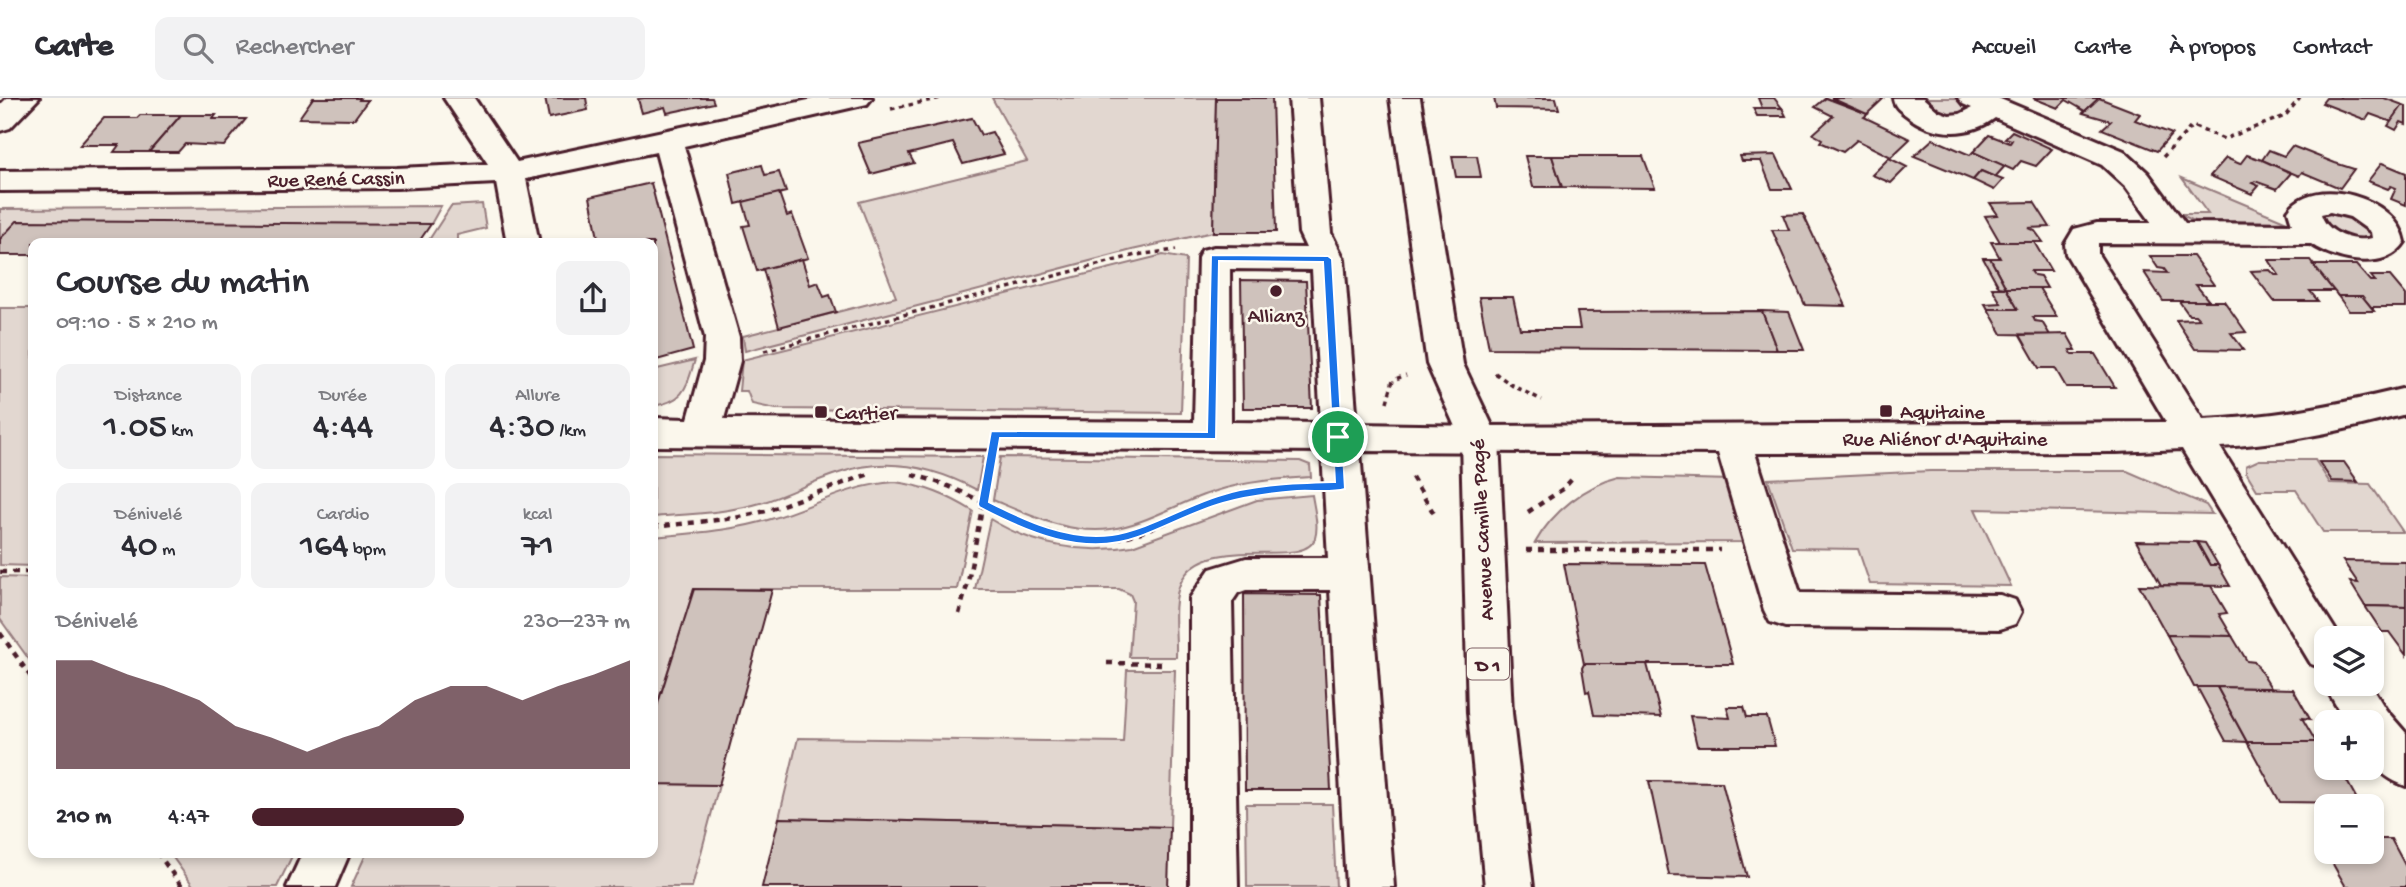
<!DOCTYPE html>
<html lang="fr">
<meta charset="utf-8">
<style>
body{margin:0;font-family:"Gochi Hand",sans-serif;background:#f2f2f3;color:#2b2b33;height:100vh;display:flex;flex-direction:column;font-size:26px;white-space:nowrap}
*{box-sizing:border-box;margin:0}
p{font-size:23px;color:#7c7c81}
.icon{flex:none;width:38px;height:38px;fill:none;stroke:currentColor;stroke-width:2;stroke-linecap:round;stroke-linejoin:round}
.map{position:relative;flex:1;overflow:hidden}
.details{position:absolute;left:28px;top:140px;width:630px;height:620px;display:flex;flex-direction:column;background:#fff;border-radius:14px;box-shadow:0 4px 10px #0003}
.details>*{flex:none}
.tools{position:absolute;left:2314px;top:528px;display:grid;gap:14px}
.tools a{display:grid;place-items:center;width:70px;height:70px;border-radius:14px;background:#fff;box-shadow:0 4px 10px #0003;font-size:35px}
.pin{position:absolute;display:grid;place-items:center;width:60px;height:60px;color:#fff;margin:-30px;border:4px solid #fff;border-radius:50%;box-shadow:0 2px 7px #0007}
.round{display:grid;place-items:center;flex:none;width:74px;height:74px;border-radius:14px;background:#f2f2f3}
.head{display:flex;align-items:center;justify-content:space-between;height:119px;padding:0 28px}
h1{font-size:38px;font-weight:600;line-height:52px}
.figures{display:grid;grid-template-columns:repeat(3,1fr);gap:10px;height:119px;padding:7px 28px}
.figures div{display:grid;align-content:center;border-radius:14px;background:#f2f2f3;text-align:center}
.figures b{font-size:35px;font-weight:600}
.figures small{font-size:19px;font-weight:400}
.figures p{font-size:19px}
.chart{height:196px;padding:14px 28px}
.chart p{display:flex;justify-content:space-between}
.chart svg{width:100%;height:126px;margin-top:7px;fill:#4a1f2b;opacity:.7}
ul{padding:0 28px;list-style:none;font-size:23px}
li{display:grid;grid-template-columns:112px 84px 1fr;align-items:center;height:52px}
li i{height:18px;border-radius:9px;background:#4a1f2b}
header{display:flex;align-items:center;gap:42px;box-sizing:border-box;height:98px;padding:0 35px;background:#fff;border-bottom:2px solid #e1e1e2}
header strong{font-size:33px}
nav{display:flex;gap:38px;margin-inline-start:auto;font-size:24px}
.search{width:490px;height:63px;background:#f2f2f3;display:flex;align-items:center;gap:18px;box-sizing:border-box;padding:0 24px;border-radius:14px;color:#7c7c81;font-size:26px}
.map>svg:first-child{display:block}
.green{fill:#e2d7d0;stroke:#967b7e;stroke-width:2}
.building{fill:#cfc2bc;stroke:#4a1f2b;stroke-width:2}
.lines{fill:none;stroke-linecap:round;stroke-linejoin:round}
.minor-casing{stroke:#4a1f2b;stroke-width:6}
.major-casing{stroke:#4a1f2b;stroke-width:6}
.path-far1{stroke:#4a1f2b;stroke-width:3.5;stroke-dasharray:4.5 4.5;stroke-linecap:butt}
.path{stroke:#4a1f2b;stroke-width:4.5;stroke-dasharray:6 6;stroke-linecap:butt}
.minor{fill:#fbf7ec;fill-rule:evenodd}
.major{fill:#fbf7ec;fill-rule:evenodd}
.route{fill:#1a73e8;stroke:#fff;stroke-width:2;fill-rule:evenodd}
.poi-dot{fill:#4a1f2b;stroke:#fbf7ec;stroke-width:2.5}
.labels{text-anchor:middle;stroke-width:5;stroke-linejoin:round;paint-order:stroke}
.shield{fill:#fbf7ec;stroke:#7f6065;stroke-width:2}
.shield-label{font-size:19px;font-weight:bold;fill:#4a1f2b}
.street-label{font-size:21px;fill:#4a1f2b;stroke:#fbf7ec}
.poi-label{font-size:21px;fill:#4a1f2b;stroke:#fbf7ec;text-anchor:start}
</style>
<header>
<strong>Carte</strong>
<div class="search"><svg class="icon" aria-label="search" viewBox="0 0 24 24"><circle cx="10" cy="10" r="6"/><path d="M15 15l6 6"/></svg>Rechercher</div>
<nav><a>Accueil</a><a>Carte</a><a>À propos</a><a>Contact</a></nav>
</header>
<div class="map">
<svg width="2406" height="789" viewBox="0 0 2406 789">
<rect width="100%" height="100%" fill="#fbf7ec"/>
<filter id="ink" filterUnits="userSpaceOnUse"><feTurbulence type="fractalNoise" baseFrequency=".0143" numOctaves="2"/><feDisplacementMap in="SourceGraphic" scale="14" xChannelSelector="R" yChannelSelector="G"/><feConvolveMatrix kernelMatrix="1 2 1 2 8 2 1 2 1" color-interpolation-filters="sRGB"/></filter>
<g filter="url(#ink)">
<g class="green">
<polygon points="992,0 1216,0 1213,134 1132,152 745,253 743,238 896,199 859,104 1027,63"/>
<path d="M1925,0H1958L1968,8L1967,13C1949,22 1939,16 1925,3Z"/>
<polygon points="2182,80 2287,124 2194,123 2180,116 2208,116"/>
<polygon points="482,106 486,130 457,137 457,145 427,145 451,108"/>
<polygon points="441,108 431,126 0,141 0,111"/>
<path d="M2329,114L2353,117L2374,136L2372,140C2352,148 2332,136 2321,120Z"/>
<polygon points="1163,157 1186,161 1181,315 776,311 752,306 747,293 739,293 742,262"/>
<polygon points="0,210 33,210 33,468 0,467"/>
<path d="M695,262C686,290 685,303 653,308V272Z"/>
<path d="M653,356L983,359L977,392C934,369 887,358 839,375C813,383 789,396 764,404C728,415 690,416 653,419Z"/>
<path d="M1000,359L1300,363L1310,367L1311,379C1279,381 1247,383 1216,393C1181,403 1147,426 1111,431C1071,437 1029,417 993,402Z"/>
<polygon points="2259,362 2315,362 2330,385 2370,386 2403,434 2323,434 2296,392 2257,392 2246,374 2246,368"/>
<polygon points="1930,373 2127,373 2206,407 2212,416 1975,411 2011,488 1870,486 1858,451 1792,450 1768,381"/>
<path d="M1620,379L1731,382L1751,444L1535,445C1552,414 1586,387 1620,379Z"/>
<path d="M895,384C925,388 947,397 973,413L957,491H694L653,620V439C693,435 732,433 771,421C815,408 847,387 895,384Z"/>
<path d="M1312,397C1314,410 1319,428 1315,440C1305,473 1205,432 1181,484C1171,505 1177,537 1176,559H1129L1133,503L1130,496L1119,491H975L990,421C1032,447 1083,457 1132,448L1257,402Z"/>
<polygon points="0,479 33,480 33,567 0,521"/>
<polygon points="1127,572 1175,572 1170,729 779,720 798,640 1123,644"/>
<polygon points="653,686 719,687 692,789 351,789 367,754 653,754"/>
<polygon points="1246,706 1332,706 1336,789 1247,789"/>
<polygon points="169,754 294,754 277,789 194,789"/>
</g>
<g class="building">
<polygon points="313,0 360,0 359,2 368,2 354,21 299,20"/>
<polygon points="545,0 586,0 588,12 549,20"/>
<polygon points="644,0 712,0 714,5 667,15 665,9 642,15 638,1"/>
<polygon points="1216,0 1272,0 1276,134 1213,134"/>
<polygon points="1494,0 1556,0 1559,11 1496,10"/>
<polygon points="1758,0 1774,0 1782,10 1762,10"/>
<polygon points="1826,0 1868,16 1864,19 1910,41 1891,59 1857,42 1843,54 1820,44 1822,41 1813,36 1833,18 1815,9"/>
<polygon points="1831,0 1880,0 1883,1 1867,16"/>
<polygon points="2033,0 2099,0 2085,13 2066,2 2058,10"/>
<polygon points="2099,0 2140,16 2135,22 2172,36 2157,53 2102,31 2111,23 2083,15"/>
<polygon points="2326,0 2384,0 2403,7 2392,24 2370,16 2366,22 2322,5"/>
<polygon points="2403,7 2406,8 2406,26 2401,24 2396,32 2388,28"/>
<polygon points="1753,10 1782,10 1786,18 1757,18"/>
<polygon points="140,17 181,17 149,54 114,54 119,47 80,47 104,20 137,20"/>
<polygon points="181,17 216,17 213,21 246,21 224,48 185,46 178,54 149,54"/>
<polygon points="972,20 981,37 992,34 1004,56 963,66 953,45 909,56 914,65 871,76 858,45"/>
<polygon points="2012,33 2052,51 2036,68 2021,63 2013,72 1973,54 1989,37 2010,45 2012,42 2005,40"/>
<polygon points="1933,41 1970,57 1973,54 2005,68 1995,79 1981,73 1973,82 1914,58"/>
<polygon points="2292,48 2335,65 2354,71 2340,90 2302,74 2299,78 2262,62 2269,52 2284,58"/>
<polygon points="1776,57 1792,91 1772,91 1761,63 1742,63 1740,58"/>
<polygon points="2247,57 2262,62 2291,75 2277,91 2255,83 2252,85 2259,88 2252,96 2210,78 2226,60 2240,66"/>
<polygon points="1452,58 1477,58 1481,79 1456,79"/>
<polygon points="1525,58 1552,58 1562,89 1533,89"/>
<polygon points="1552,58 1643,58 1655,90 1562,89"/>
<polygon points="1889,60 1907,69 1891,85 1872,77"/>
<polygon points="2382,65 2406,75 2406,107 2391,101 2396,90 2391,88 2388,91 2368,83"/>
<polygon points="762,67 765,77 779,74 786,94 736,106 729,75"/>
<polygon points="1981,73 1995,79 2003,82 1994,92 1973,82"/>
<polygon points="651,85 693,252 653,263 653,145 599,145 590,99"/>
<polygon points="779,95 787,118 792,116 808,160 757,173 743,128 750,127 743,104"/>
<polygon points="2034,104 2050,129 2028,130 2035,133 2043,144 2000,144 1985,118 1998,117 1990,105"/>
<polygon points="1803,116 1846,208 1805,207 1772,132 1789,132 1783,117"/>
<polygon points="17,123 431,126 418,145 33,145 33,157 0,157 0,141"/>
<polygon points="1991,144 2034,144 2051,173 2031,173 2034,177 2040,178 2047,190 2006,190 1990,160 2000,160"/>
<polygon points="2150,158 2193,158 2214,187 2196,187 2209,203 2163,203 2144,174 2167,175 2164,171 2158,170"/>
<polygon points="1983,160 1990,160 2006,190 1999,189"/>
<polygon points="802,161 810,187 818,184 824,199 830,197 836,214 779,229 763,171"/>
<polygon points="2269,162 2310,162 2334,193 2310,193 2318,203 2274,203 2251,173 2270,172 2275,177 2279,177"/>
<polygon points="2313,167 2356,167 2370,183 2375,183 2371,178 2390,178 2406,197 2406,209 2371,209 2362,198 2338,198"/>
<polygon points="1241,182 1306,183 1312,310 1243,310"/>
<polygon points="1992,190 2006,190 2018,211 1988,211 1985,206 2001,205"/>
<polygon points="2006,190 2039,190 2057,219 2033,219 2035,223 2042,224 2050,237 2002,236 1988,211 2018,211"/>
<polygon points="2338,198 2362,198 2374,213 2349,213"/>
<polygon points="1479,199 1513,199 1520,231 1580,231 1577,214 1762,213 1777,252 1489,250"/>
<polygon points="2179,203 2224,203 2246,234 2231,235 2244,252 2195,251 2176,222 2199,221 2195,217 2189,217"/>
<polygon points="1762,213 1789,214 1804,252 1777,252"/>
<polygon points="2067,236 2076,252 2070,252 2072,256 2095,256 2115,289 2066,289 2055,270 2039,270 2020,237"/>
<polygon points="2319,364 2344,364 2358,384 2332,383"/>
<polygon points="2136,443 2197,444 2210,467 2218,467 2230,488 2161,487"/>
<polygon points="2197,444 2205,445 2218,467 2210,467"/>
<polygon points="2343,463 2406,464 2406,509 2365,508 2350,484 2358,485"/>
<polygon points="1564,466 1705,467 1733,566 1584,566"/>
<polygon points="2139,487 2211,488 2227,515 2219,516 2232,538 2167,537"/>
<polygon points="694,491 772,492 719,687 653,686 653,621"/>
<polygon points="1244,496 1321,497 1331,692 1245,692"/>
<polygon points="2365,508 2406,509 2406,557 2389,534 2382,534"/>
<polygon points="2167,537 2232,538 2247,563 2255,564 2271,590 2194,589"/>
<polygon points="1584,566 1647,566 1661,619 1594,617 1589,593 1586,594 1582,570"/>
<polygon points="2197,589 2217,589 2247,644 2226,643"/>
<polygon points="2217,589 2293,591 2310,621 2302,620 2316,644 2247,644"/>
<polygon points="1727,609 1744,609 1747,619 1767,619 1775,648 1697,648 1690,618 1730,620"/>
<polygon points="2247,644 2316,644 2326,661 2326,670 2331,670 2333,675 2343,676 2359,705 2280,704"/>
<polygon points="1649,683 1722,684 1747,779 1669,777"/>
<polygon points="779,720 1170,729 1168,789 762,789"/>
<polygon points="2371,741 2391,741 2406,769 2406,789 2346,789 2326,754 2371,754"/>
</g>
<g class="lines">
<defs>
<g id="minor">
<polygon points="7,0 39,0 10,30 0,33 0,7"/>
<path d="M444,0H474L517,64L818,0H872L867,6L684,48L739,239L740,263L724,321L1194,324L1198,160L1202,152L1214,149L1306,150L1299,135L1289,0H1319L1331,135L1344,161L1357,326L1480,328L2166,324L2066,156L2065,146L2074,131L2097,125H2152L2126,89L2102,67L1995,20C1968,40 1931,38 1906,17C1899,12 1894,8 1893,0H1923L1938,13L1949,17L1960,16L1972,10L1963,6L1958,0H1998L2124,53L2148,75L2185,125L2292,126L2288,113C2313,75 2398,100 2405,144C2386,174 2336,163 2311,146L2098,145V156L2203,322C2276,319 2336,307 2406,290V316C2344,332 2284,346 2220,349L2341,541H2326V571L2311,566L2182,351L2117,354L1755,355L1800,495L2000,497L2015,502L2021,514L2015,526L2000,531L1785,529L1770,524L1764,512L1718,355L1360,353L1394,789H1346L1330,492H1246L1238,495L1232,504L1238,789H1190V500L1210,471L1246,460H1328L1322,353L653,348V320L688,321L704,263L705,239L656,54L526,81L539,145H507L496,85L397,90L0,93V73L397,70L488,66ZM2330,114L2350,119L2371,134L2372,140C2354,145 2326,135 2321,116ZM1230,171L1312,172L1321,325L1231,324Z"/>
<path d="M2326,583V586H2370L2386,612L2406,635V688C2370,675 2371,658 2371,625H2346L2324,586Z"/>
<polygon points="303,754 350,754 335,789 287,789"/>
</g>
<polygon id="major" points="1390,0 1420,0 1463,266 1499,342 1512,615 1533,789 1485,789 1468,615 1461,342 1427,266"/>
</defs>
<use href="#minor" class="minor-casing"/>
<use href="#major" class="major-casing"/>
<g class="path-far1">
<polyline points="891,11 941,0"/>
<polyline points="2163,59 2192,28 2224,41 2285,18 2300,0"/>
<polyline points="764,253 1136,157 1176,152"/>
<polyline points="1495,275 1513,288 1542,302"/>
<polyline points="1387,304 1393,282 1406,277"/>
</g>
<g class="path">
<path d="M912,377C976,390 1024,439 1091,442C1137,444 1176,417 1218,402C1245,392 1274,390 1302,389"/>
<polyline points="1412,379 1436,419"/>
<polyline points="1528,414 1563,391 1573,380"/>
<polyline points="653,429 735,420 766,413 869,376"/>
<polyline points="1526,452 1720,452"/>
<polyline points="0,474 33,474"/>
<polyline points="959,516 968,484 989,373"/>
<polyline points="0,535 33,582"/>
<polyline points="1107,565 1165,566"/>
<polyline points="157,754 182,789"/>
</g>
<use href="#minor" class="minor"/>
<use href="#major" class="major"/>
</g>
</g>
<path class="route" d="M1211,157L1328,158L1332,161L1345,391C1330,395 1313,392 1297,393C1273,395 1245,399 1223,405C1194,413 1166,429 1138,439C1083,459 1027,434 979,409L978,406L991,333L1207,334ZM1219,163L1323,164L1335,384C1297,385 1254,386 1218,398C1183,409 1149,431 1112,437C1069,443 1026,423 989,404L1000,340L1216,341Z"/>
<g class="poi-dot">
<circle cx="1276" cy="193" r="7"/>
<rect x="1879" y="306" width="14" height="14" rx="3.5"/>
<rect x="814" y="307" width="14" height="14" rx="3.5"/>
</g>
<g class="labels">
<rect class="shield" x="1467" y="550.5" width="42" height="31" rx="5"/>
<g class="shield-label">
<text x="1488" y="573">D 1</text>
</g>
<g class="street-label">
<text transform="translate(336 80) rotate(-1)" y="7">Rue René Cassin</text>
<text x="1945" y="347">Rue Aliénor d'Aquitaine</text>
<text transform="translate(1481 432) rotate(-93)" y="7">Avenue Camille Pagé</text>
</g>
<g class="poi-label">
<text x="1276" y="224" text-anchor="middle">Allianz</text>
<text x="1900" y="320">Aquitaine</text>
<text x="835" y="321">Cartier</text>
</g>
</g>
</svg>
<div class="tools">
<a><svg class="icon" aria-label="layers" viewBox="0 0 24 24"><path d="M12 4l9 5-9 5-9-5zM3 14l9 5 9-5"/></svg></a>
<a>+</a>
<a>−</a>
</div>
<div class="pin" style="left:1338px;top:339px;background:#1e9e55"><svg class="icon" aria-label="arrive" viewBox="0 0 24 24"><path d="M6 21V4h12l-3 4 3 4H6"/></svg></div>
<section class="details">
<div class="head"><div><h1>Course du matin</h1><p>09:10 · 5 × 210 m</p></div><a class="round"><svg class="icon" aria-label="share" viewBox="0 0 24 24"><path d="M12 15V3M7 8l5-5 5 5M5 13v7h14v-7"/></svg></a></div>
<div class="figures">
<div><p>Distance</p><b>1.05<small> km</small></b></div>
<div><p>Durée</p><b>4:44</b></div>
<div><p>Allure</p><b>4:30<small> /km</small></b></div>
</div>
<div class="figures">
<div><p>Dénivelé</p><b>40<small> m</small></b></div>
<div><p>Cardio</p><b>164<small> bpm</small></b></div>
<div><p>kcal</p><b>71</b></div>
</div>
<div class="chart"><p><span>Dénivelé</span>230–237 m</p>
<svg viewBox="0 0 160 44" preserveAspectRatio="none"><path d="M0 44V6L10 6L20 11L30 15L40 20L50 29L60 33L70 38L80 33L90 29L100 20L110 15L120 15L130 20L140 15L150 11L160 6V44z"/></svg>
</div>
<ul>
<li><b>210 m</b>4:47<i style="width:56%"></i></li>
</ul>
</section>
</div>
